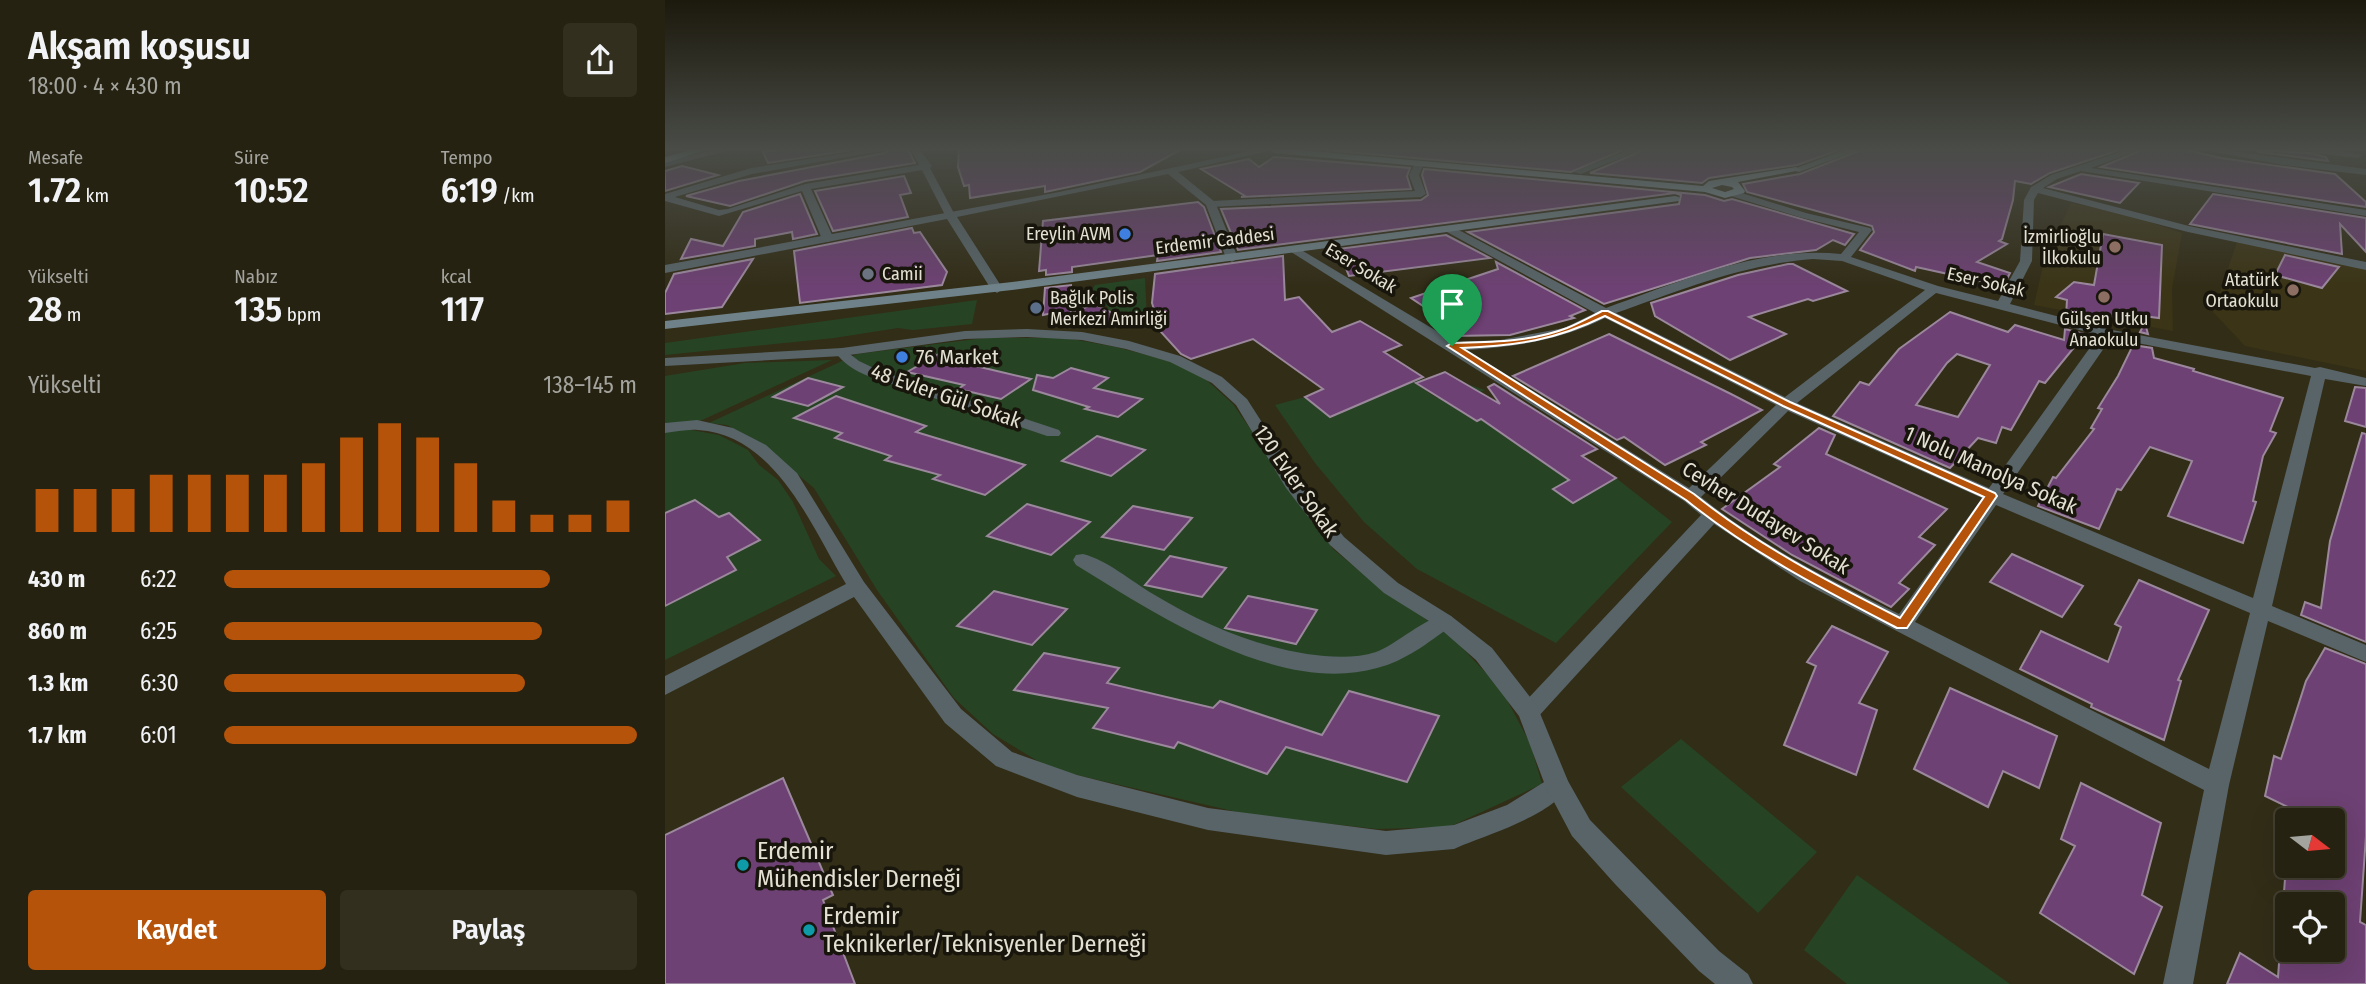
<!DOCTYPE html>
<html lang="tr">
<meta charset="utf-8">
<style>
body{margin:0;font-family:"Fira Sans Condensed",sans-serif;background:#322f1f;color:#f1f3f6;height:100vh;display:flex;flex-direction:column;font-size:26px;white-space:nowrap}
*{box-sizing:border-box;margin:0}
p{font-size:23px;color:#a4a49f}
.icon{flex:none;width:38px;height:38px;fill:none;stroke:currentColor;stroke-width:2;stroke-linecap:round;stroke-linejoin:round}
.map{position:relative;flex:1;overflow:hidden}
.drawer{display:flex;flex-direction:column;background:#262211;width:665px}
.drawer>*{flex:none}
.needle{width:46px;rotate:106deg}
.fabs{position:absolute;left:1610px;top:808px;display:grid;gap:14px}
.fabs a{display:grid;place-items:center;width:70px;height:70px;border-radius:7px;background:#262211;box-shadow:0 7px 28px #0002,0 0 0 2px #423f31;font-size:35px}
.pin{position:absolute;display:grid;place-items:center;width:60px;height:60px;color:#fff;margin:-72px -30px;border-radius:50% 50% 50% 0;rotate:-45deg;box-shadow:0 0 7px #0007}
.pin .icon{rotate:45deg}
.round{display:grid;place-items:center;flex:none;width:74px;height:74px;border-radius:7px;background:#322f1f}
.summary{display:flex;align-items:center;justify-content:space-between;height:119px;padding:0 28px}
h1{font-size:38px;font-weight:600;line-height:52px}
.stats{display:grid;grid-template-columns:repeat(3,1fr);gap:10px;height:119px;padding:7px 28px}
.stats div{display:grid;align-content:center}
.stats b{font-size:35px;font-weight:600}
.stats small{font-size:19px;font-weight:400}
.stats p{font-size:19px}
.chart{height:196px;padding:14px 28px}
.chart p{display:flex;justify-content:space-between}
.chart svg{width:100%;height:126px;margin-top:7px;stroke:#b45309;stroke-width:6}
.cta{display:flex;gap:14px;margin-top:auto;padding:14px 28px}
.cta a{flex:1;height:80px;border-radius:7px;background:#b45309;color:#fff;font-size:28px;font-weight:600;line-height:80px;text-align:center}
.cta a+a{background:#322f1f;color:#f1f3f6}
ul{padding:0 28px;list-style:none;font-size:23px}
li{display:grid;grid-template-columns:112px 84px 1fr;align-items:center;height:52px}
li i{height:18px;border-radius:9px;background:#b45309}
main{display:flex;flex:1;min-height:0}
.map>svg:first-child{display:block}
.built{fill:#3b3416}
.green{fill:#264423}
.building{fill:#6d4173;stroke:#9b889d;stroke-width:2;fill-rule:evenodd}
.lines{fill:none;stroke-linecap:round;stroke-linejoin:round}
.minor{fill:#586468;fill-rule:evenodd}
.tertiary{fill:#586468;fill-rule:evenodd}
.secondary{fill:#6f8289;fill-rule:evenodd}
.primary{fill:#8199a3;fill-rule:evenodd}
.trunk{fill:#89a4ae;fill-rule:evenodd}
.route{fill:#b45309;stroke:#fff;stroke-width:2;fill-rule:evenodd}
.shop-dot{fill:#3f7fe0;stroke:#18150c;stroke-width:2.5}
.education-dot{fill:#8d6e63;stroke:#18150c;stroke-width:2.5}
.worship-dot{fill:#6b7280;stroke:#18150c;stroke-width:2.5}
.service-dot{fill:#5c6f8a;stroke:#18150c;stroke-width:2.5}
.culture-dot{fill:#0f9aa8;stroke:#18150c;stroke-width:2.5}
.labels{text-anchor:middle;stroke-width:7;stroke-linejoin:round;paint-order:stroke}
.far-poi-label{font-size:18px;fill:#e4e1d3;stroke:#18150c;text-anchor:end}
.far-street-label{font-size:18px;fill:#e4e1d3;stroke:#18150c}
.poi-label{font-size:21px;fill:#e4e1d3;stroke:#18150c;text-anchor:start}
.street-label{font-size:21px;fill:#e4e1d3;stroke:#18150c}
.near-poi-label{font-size:24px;fill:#e4e1d3;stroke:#18150c;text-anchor:start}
</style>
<main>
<section class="drawer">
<div class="summary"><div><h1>Akşam koşusu</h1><p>18:00 · 4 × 430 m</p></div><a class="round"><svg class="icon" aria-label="share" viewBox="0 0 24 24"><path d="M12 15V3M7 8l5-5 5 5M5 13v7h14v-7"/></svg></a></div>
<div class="stats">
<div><p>Mesafe</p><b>1.72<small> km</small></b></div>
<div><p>Süre</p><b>10:52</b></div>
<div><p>Tempo</p><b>6:19<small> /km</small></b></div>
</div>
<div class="stats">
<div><p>Yükselti</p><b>28<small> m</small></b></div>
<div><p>Nabız</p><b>135<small> bpm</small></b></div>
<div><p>kcal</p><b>117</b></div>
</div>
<div class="chart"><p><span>Yükselti</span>138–145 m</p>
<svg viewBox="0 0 160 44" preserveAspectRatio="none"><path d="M5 44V29M15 44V29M25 44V29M35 44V24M45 44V24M55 44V24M65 44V24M75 44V20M85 44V11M95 44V6M105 44V11M115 44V20M125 44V33M135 44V38M145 44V38M155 44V33"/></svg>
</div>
<ul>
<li><b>430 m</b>6:22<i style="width:79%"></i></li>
<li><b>860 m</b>6:25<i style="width:77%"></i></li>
<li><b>1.3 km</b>6:30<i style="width:73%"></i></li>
<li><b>1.7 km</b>6:01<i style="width:100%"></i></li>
</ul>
<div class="cta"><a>Kaydet</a><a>Paylaş</a></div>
</section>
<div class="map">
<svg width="1701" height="984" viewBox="0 0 1701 984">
<rect width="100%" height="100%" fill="#322d17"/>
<g class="built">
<polygon points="1406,203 1460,214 1517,233 1507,289 1508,331 1369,305 1379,261"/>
<polygon points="1572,242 1701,268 1701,371 1580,346 1548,312"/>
</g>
<g class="green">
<path d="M480,278L482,320L445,324C447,302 439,306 424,294L430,285Z"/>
<polygon points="312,300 307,324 248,330 233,328 169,338 0,355 0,343"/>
<polygon points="319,338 401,338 451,347 527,367 568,404 668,549 710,584 788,638 836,689 865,743 877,784 784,827 712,829 585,815 386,769 328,734 289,698 212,590 149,488 92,441 62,425 44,423 192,354"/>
<polygon points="167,360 35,421 0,424 0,376 80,363"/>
<polygon points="731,360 758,377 751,384 772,398 805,385 820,390 788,405 811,421 844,405 931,465 888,489 908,502 951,478 1007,522 891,643 752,569 699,522 650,463 610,405 640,397"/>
<polygon points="21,429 54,435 83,450 94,465 113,480 128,502 154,559 171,576 0,660 0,431"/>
<polygon points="1016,739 1152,852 1093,913 956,787"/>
<polygon points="1192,875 1345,984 1182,984 1139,950"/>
</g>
<g class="building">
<polygon points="113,150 187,150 103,163 98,152"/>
<polygon points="223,150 243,150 250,163 140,181 65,206 21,196 74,181 220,153"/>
<polygon points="294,150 515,150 475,172 380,192 380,186 305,198 304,185 299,186 293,167"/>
<polygon points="660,150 958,150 906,172"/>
<polygon points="979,150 1174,150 1132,165 1044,178 1037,183 925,173"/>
<polygon points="1196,150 1454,150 1385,173 1366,184 1350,181 1348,200 1337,239 1334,241 1342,244 1312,262 1345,273 1338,286 1251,267 1250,271 1195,250 1209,232 1207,226 1082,192 1078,184 1135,174"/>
<polygon points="1477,150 1521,150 1556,158 1670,174 1701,202 1701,207 1436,167"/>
<polygon points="1592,150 1645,153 1661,157 1663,161 1593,152"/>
<polygon points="609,157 745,168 742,176 746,189 576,197 580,196 536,169 584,159 594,167"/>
<polygon points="17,166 53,175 0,191 0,171"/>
<polygon points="759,169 1040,195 1059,201 1067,199 1189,234 1180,245 1168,240 1151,250 1085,258 939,304 803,232 1014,204 1016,195 1010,193 573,250 556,209 756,200 763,195 757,175"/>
<polygon points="1416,174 1474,183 1455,203 1384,187"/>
<polygon points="239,176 246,193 235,195 243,217 168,231 150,191"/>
<polygon points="135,194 152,234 128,239 127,232 90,239 90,246 16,259 26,239 58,246 78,212"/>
<polygon points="1548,194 1701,218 1701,252 1675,224 1677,254 1525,224"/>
<polygon points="533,202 539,207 556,252 492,261 493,255 407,267 407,272 381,275 381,270 374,271 378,221"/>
<polygon points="247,228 249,233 255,232 282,272 277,285 135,303 129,251"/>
<polygon points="1438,234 1497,245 1494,318 1478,316 1483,334 1475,332 1480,323 1436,315 1429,323 1401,316 1402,300 1391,297 1409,282 1429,285"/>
<polygon points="781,235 825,258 684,276 673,249"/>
<polygon points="1620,255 1674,267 1657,288 1610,275"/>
<polygon points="618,256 620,300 634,297 667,332 695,321 736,345 719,352 758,377 665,417 640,397 658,389 588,339 526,359 516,354 496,332 487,303 490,274"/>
<polygon points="88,259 57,307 0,314 0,293 9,274"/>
<polygon points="831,262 920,310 905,316 909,318 845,335 788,336 773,316 746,298 833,269"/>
<polygon points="1123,264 1128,264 1182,291 1148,301 1143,299 1084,317 1121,334 1065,360 990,316 986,303 1073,275"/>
<polygon points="406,285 406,313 429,304 466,322 428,326 393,312 378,315 380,288"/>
<path d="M1285,312L1343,332L1350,325L1399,340L1400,329L1420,334L1380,383L1374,381L1346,430L1337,427L1331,443L1313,438L1285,468L1168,416L1195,382L1204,385L1234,349ZM1292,354L1325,365L1293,417L1251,405L1282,363Z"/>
<polygon points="944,334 1066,394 1097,410 1036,442 1041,445 1000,465 959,437 952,440 848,376"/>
<polygon points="1468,345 1487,348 1489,358 1529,369 1528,371 1618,398 1605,431 1611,433 1598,456 1588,501 1591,502 1578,543 1503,516 1527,461 1485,447 1456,490 1452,489 1434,529 1373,506 1388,477 1391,478 1429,429 1426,428 1437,409 1433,408 1453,376"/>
<polygon points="279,351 321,360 311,366 366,379 336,399 293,389 299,385 242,372"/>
<polygon points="406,368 443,378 429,388 477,399 453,417 420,409 424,407 368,390 372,375 388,378"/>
<polygon points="780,372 835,404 823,387 829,384 932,449 917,456 951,478 908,503 888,489 904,480 816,419 812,421 751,383"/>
<polygon points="143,378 178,387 143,406 108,397"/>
<polygon points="1690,387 1701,388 1701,427 1680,421"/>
<polygon points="171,396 261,426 251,432 360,465 320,495 268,479 275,475 220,460 226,456 170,438 177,433 129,418"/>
<polygon points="1154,428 1170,435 1161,454 1282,509 1254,537 1270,545 1234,583 1244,589 1226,607 1127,555 1057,509 1115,467 1109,464"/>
<polygon points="1697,433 1701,434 1701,642 1636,615 1640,602 1656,608 1665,541"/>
<polygon points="432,436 480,450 446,476 397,461"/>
<polygon points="30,500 54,517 64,513 95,540 62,557 71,570 0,606 0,513"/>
<polygon points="362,504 425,522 386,555 322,536"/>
<polygon points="468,506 527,518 499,550 437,537"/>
<polygon points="1347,554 1418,586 1397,617 1325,582"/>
<polygon points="505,556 561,568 537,597 480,585"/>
<polygon points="1474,580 1544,610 1513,680 1516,681 1499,740 1426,707 1427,704 1355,669 1376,631 1443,662 1456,627 1450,624"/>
<polygon points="329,591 402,609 367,645 292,626"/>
<polygon points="583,596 652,610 631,644 560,628"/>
<polygon points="1167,626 1223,652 1194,703 1212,710 1191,775 1119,745 1151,666 1142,662"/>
<polygon points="1660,648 1701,664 1701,836 1695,922 1701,925 1701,984 1562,984 1575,953 1613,977 1615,950 1668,950 1668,905 1618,905 1621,866 1668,866 1668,821 1652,821 1600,796 1609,756 1616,759 1641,681"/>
<polygon points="379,653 454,668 442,683 548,708 555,701 657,735 684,691 774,716 742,782 621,747 602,774 513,742 509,748 428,728 443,708 349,690"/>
<polygon points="1285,688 1392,736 1374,788 1338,771 1323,807 1249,769"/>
<polygon points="118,778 168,895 158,900 190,984 0,984 0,835"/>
<polygon points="1416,783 1496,823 1477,895 1497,907 1469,974 1375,913 1410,846 1396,839"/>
</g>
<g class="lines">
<g class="minor">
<polygon points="50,150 65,150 0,167 0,161"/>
<polygon points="201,150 220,150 87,174 10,197 54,210 63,209 140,184 254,165 246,150 255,150 267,166 265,168 290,215 289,217 280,215 257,170 146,189 169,239 163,242 157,239 137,191 54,216 0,201 0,194 86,168"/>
<polygon points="964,150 976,150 916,174 908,172"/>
<path d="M1461,150H1474L1426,168L1701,210V216L1416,171L1392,179L1378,188L1524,226L1701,262V270L1523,232L1373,193L1369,200L1367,261L1345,304L1442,329L1650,368L1655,367L1701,378V386L1660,379L1607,606L1701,645V662L1603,621L1564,785L1528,984H1498L1539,790L1135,581L1049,524L872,718L864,721L856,718L853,712L856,706L1036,515L1019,501L623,250L633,248L790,342L835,340L899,328L930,313L782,232V228H790L941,308C1017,281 1094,246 1176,254L1194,232L1134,217L1066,196L1065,194L1070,191L1141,213L1205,228L1207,230L1186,257L1273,286L1333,301L1355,261L1359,200L1366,187L1386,175ZM1148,259L1177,261L1260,290L1120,397L951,313C1016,290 1079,264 1148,259ZM1271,293L1434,335L1324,488L1132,403ZM940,318L1111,405L1024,488L802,350C851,347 896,340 940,318ZM1446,338L1646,376L1588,598L1338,494ZM1123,411L1317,498L1234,614C1165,580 1095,545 1036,497ZM1331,505L1585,613L1544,769L1250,622Z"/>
<polygon points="1540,150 1559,150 1701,169 1701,175 1618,165"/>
<polygon points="751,161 759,163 754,175 761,194 756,197 546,207 541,204 546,201 750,191 744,175"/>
<path d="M177,348L194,361L213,370L394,430L396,433L394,436H382L203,376C189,370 179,364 170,352Z"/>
<path d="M32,420L68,428L101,445L132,473L199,582L296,709L347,752L412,775L543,808L721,831L789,825L842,805L892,774L901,777L904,785C891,813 826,834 798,845L789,849L721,855L543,830L412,797L331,766L280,723L189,597L0,695V676L181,584C146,526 111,435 33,430C22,429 10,432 0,433V423Z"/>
<path d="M418,554C442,560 466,581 488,594C536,623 586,645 642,654C664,657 690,659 711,652C732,645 768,610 786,616L789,621L786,626C763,643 740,661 712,668C614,696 491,614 411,565L408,560L411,555Z"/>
</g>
<g class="tertiary">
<polygon points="590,150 606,150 513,172 550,202 573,258 567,262 561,258 541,205 503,174 292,217 338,289 332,293 326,289 282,219 0,273 0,265 394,192"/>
<polygon points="1645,150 1670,150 1698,155 1693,158 1649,153"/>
<polygon points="362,329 417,332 464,341 515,356 557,377 582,399 637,485 679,537 733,583 786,616 827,648 872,706 903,781 925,820 1054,951 1083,974 1088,984 1050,984 1034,971 950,884 907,836 880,785 854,716 811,660 772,626 719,593 665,545 621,488 571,405 547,383 505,362 461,349 417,340 362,337 300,339 177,356 0,366 0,358 177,348 300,331"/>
</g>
<g class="secondary">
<polygon points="1180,150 1193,150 1134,172 1126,170"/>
<polygon points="1010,196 1014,197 1014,201 347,290 0,329 0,321 347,282"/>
</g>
<path class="primary" d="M604,150H635L1038,186L1044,181L1131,167L1136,170L1073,182L1080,191L1079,193L1060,198L1040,192L609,153ZM1057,185L1067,187L1069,189L1060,192L1047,188Z"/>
<polygon class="trunk" points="26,150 41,150 0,163 0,157"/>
</g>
<linearGradient id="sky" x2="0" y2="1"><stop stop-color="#1c190d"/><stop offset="0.52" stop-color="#494c47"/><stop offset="1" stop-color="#494c47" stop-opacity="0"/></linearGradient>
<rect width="1701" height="287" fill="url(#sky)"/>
<path class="route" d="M937,311H943L1125,402L1330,493L1332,496L1242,628H1232C1159,590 1085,552 1021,500L782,346L787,343C825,342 866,342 902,328C914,323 925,317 937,311ZM940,316L1118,406L1319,497L1235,618C1164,582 1092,545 1029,494L797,348C851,346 891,340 940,316Z"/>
<g class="shop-dot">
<circle cx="460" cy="234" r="7"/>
<circle cx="237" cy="357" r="7"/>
</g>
<g class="education-dot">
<circle cx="1450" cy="247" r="7"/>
<circle cx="1628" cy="290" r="7"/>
<circle cx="1439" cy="297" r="7"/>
</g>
<circle class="worship-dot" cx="203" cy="274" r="7"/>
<circle class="service-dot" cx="371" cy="308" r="7"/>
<g class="culture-dot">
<circle cx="78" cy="865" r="7"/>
<circle cx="144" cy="930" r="7"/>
</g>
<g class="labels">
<g class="far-poi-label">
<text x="446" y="240">Ereylin AVM</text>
<text x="1436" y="243">İzmirlioğlu<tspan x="1436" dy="21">İlkokulu</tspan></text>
<text x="217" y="280" text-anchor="start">Camii</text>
<text x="1614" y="286">Atatürk<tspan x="1614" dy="21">Ortaokulu</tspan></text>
<text x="385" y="304" text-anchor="start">Bağlık Polis<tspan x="385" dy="21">Merkezi Amirliği</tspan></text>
<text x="1439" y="325" text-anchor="middle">Gülşen Utku<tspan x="1439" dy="21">Anaokulu</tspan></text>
</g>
<g class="far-street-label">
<text transform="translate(550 241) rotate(-7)" y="6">Erdemir Caddesi</text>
<text transform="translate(696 268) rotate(31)" y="6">Eser Sokak</text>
<text transform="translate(1321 282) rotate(13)" y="6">Eser Sokak</text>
</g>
<g class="poi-label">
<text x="251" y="364">76 Market</text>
</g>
<g class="street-label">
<text transform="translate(281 396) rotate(19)" y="7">48 Evler Gül Sokak</text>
<text transform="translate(1326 470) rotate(24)" y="7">1 Nolu Manolya Sokak</text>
<text transform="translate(631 481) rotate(55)" y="7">120 Evler Sokak</text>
<text transform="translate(1101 518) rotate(32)" y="7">Cevher Dudayev Sokak</text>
</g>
<g class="near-poi-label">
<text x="92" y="859">Erdemir<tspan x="92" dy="28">Mühendisler Derneği</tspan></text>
<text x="158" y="924">Erdemir<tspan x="158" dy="28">Teknikerler/Teknisyenler Derneği</tspan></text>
</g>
</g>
</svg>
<div class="fabs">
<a><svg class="needle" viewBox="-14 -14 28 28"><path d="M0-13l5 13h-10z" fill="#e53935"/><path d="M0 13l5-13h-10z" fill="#a4a49f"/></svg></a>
<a><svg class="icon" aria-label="locate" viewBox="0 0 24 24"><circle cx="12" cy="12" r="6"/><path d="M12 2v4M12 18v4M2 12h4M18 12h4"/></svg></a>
</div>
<div class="pin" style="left:787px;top:346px;background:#1e9e55"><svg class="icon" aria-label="arrive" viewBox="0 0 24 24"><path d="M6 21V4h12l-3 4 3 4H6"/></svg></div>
</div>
</main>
